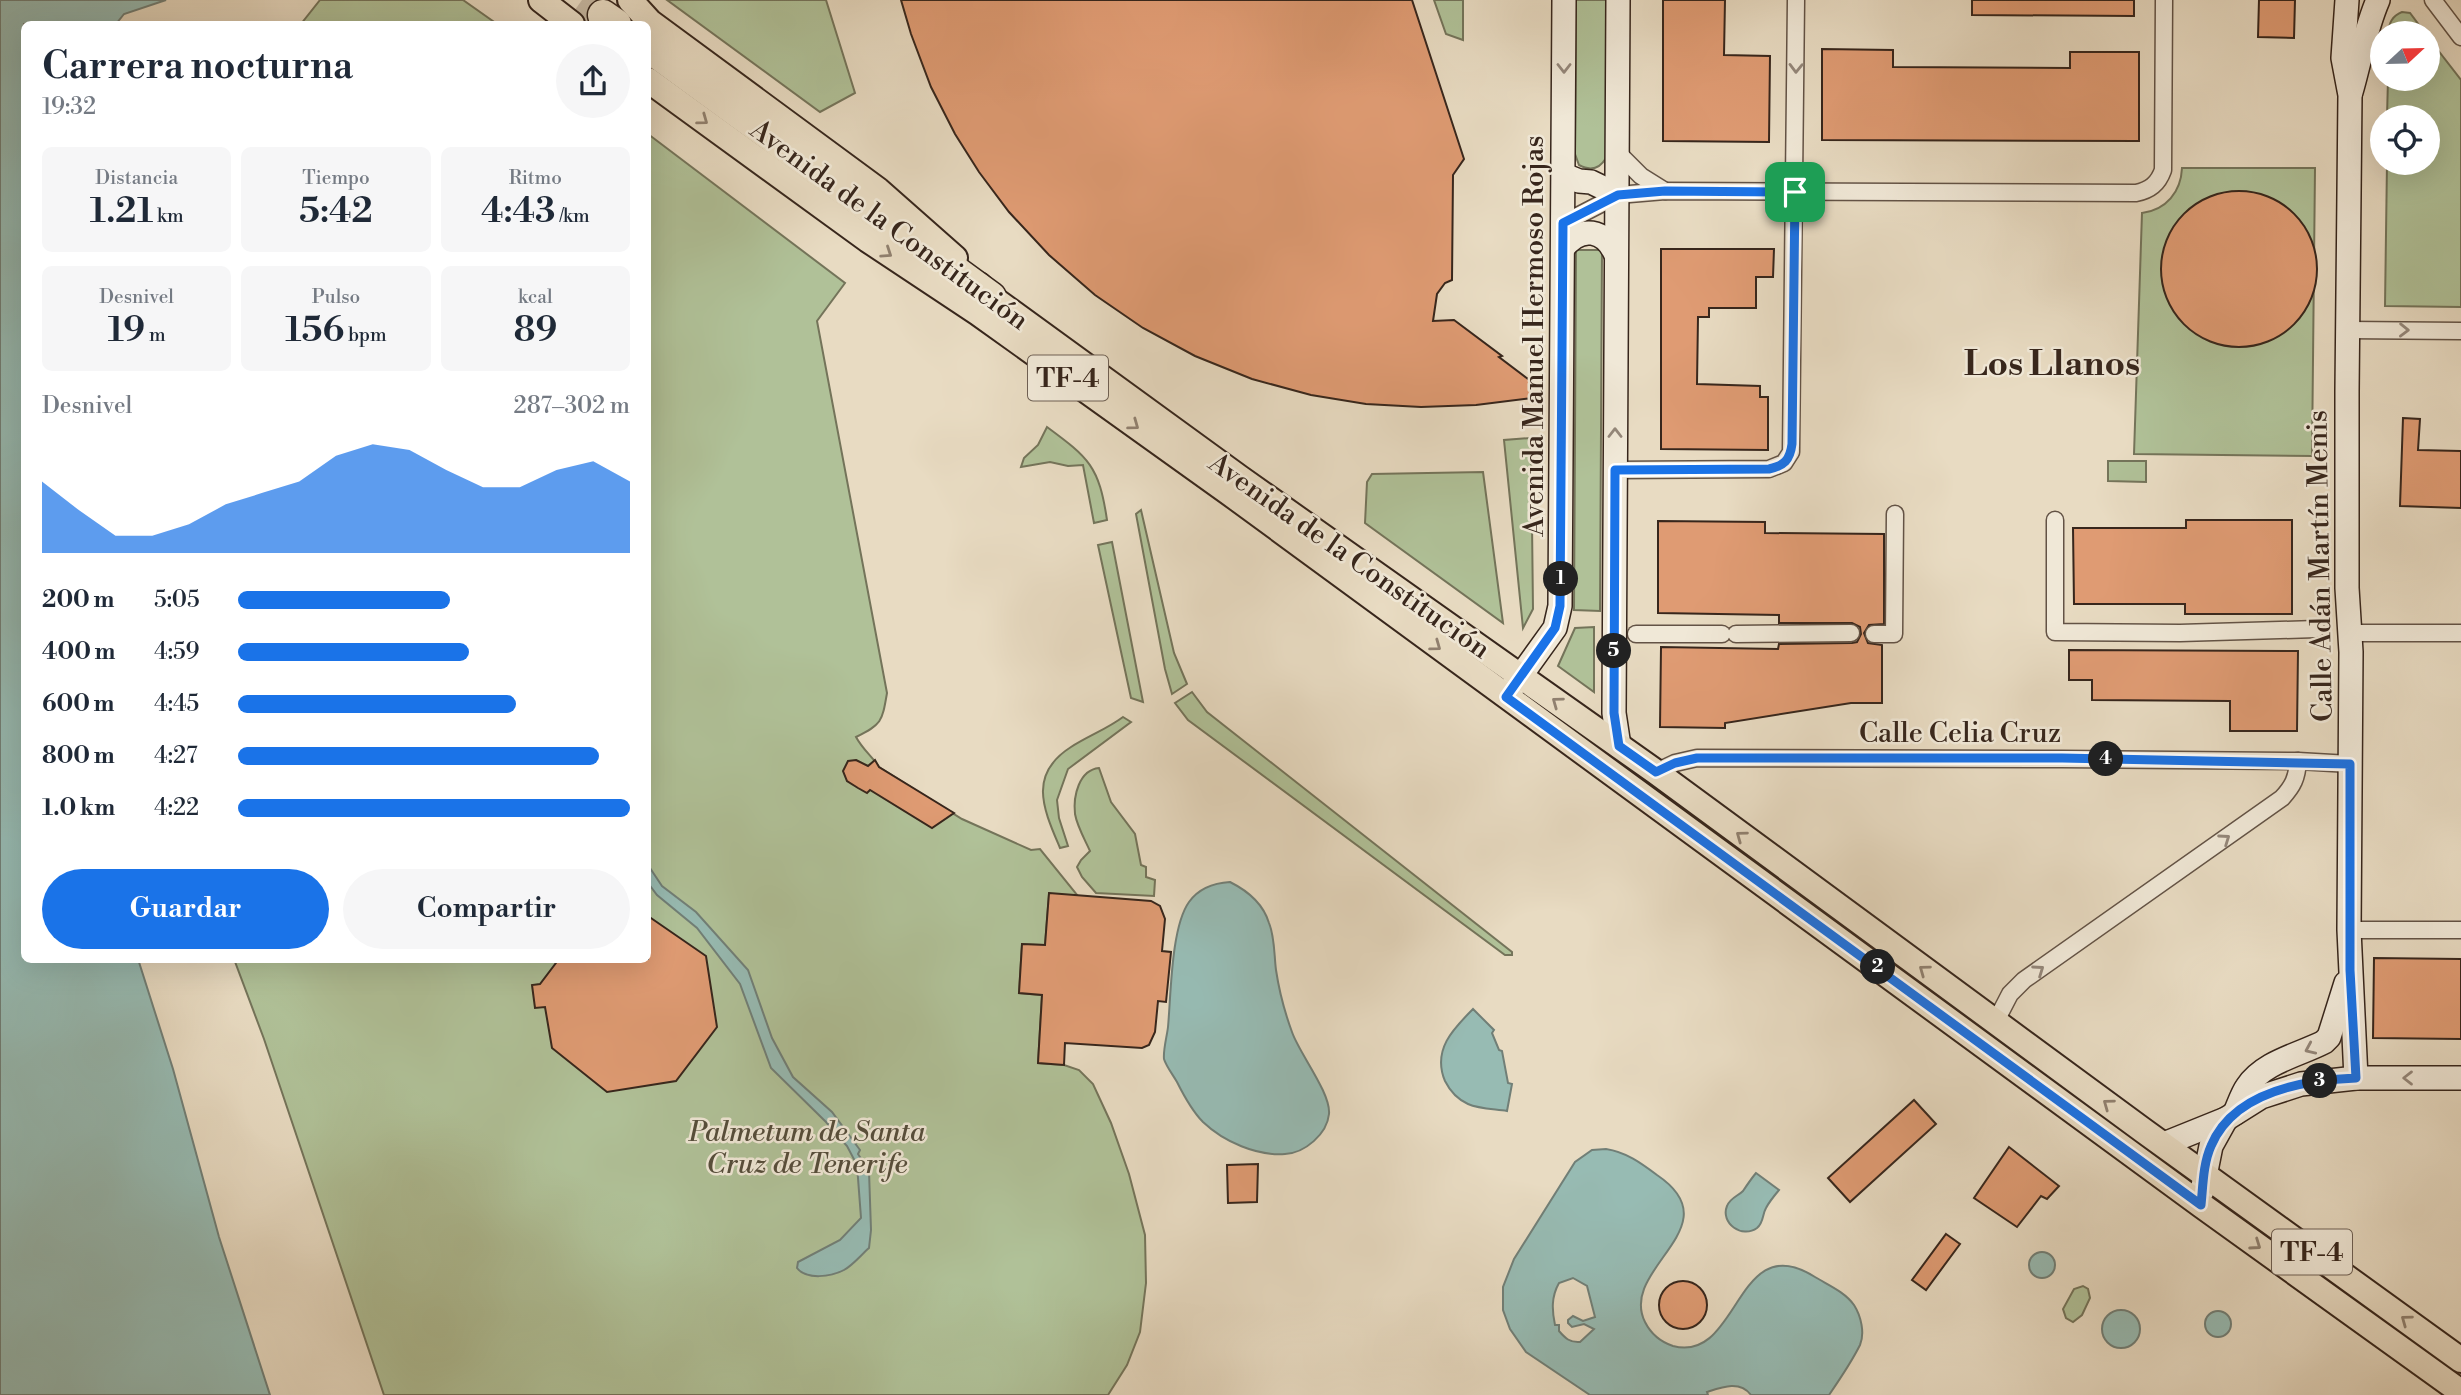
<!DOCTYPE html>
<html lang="es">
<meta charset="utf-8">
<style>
body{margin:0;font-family:"Libre Bodoni",serif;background:#f6f6f7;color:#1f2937;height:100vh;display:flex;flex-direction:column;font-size:26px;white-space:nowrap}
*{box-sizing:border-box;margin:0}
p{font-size:23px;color:#747a83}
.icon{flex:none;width:38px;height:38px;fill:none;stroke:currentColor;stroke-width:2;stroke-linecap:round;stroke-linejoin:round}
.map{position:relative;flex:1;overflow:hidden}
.drawer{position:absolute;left:21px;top:21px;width:630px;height:942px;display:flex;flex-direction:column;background:#fff;border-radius:10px;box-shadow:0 7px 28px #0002}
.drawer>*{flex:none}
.needle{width:46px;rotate:68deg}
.controls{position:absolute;left:2370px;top:21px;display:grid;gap:14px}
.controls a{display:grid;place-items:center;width:70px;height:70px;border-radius:50%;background:#fff;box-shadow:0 7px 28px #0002;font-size:35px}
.pin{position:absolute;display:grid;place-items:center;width:60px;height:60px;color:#fff;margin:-30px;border-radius:14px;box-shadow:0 4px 10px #0006}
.km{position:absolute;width:35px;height:35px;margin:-18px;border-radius:50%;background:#222;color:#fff;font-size:19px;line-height:35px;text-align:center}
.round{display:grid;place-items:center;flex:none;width:74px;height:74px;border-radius:37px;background:#f6f6f7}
.overview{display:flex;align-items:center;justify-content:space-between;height:119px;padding:0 21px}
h1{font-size:38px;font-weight:600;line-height:52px}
.metrics{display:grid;grid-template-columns:repeat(3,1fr);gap:10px;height:119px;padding:7px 21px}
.metrics div{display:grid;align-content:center;border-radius:10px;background:#f6f6f7;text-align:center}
.metrics b{font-size:35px;font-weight:600}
.metrics small{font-size:19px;font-weight:400}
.metrics p{font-size:19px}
.chart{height:196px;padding:14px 21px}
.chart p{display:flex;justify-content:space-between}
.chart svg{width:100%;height:126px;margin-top:7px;fill:#1a73e8;opacity:.7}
.action{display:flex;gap:14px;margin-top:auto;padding:14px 21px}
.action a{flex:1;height:80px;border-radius:42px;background:#1a73e8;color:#fff;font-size:28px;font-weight:600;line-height:80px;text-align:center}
.action a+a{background:#f6f6f7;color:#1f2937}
ul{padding:0 21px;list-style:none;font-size:23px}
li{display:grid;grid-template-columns:112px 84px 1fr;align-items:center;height:52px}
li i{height:18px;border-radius:9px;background:#1a73e8}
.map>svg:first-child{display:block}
.green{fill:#b0c198;stroke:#74745a;stroke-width:2}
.water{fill:#97bbb3;stroke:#717f77;stroke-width:2;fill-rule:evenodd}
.building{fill:#df9b73;stroke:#37261c;stroke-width:2}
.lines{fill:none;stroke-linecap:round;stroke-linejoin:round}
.highway-tunnel{stroke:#c5b7a1;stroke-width:30;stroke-dasharray:30 15;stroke-linecap:butt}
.street-casing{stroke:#635346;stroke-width:19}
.secondary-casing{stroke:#37261c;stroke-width:26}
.primary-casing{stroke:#37261c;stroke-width:28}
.highway-casing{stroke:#37261c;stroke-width:33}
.street{stroke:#f0e8d7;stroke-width:16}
.secondary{stroke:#f0e8d7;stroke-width:23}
.primary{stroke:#e8dbc2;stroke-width:24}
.highway{stroke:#e8dbc2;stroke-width:30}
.oneway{stroke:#94877a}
.oneway2{stroke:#90806f}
.route-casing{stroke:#fff;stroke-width:14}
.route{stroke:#1a73e8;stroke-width:9}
.labels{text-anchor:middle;stroke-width:5;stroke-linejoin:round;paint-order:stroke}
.shield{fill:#f0e8d7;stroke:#6e6054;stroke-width:2}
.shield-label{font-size:26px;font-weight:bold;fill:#37261c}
.street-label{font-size:28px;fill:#37261c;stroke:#f0e8d7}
.park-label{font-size:28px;font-style:italic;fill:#554d3b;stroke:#f0e8d7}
.district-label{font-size:35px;font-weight:bold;fill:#37261c;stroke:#f0e8d7}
</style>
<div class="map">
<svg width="2461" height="1395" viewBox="0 0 2461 1395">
<rect width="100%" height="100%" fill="#e8dbc2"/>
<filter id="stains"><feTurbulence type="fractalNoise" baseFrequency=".00286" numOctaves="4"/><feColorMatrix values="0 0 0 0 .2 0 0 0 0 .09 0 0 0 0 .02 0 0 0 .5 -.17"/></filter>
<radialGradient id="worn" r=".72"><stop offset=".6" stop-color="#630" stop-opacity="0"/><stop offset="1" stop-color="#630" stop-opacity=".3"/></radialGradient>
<g class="green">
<polygon points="320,0 463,0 497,24 301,24"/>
<polygon points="667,0 826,0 855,93 820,112"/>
<polygon points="1434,0 1463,0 1463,40 1446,34"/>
<path d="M1576,0H1607L1606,158C1599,170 1590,171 1579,165L1575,154Z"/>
<path d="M2402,12L2410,13L2425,33H2388C2389,23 2392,16 2402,12Z"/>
<polygon points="2427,36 2461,80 2461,307 2385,306 2387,163 2427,163 2427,117 2387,117 2388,79 2427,79"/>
<path d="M648,134L845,283L817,321L887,693C882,722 882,724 856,737C863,750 872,756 879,767L962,819L1031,850L1040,849L1078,896L1049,894L1045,945L1022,944L1019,993L1042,995L1038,1063L1064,1065L1079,1070L1093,1084L1111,1123L1129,1174L1145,1235L1146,1283L1140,1332L1127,1365L1108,1395H384L264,1039L234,959H648Z"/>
<path d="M2182,168H2315L2312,456L2134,454L2142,213C2166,210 2181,192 2182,168Z"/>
<polygon points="1576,250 1602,250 1600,611 1574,610"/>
<path d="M1047,427C1089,458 1099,466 1107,520L1094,523L1083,465L1068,466L1050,462L1021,467L1024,458L1038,445Z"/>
<polygon points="1531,438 1533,609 1523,628 1504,440"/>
<polygon points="2108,461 2146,461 2146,482 2108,481"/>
<polygon points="1483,472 1503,623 1365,523 1367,482 1372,474"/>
<polygon points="1141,510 1174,653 1187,684 1172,694 1165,669 1136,514"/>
<polygon points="1112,542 1143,702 1131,698 1098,545"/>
<polygon points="1594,627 1594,692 1558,666 1575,628"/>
<polygon points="1192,692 1207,712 1512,952 1512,955 1505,955 1188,720 1175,703"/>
<path d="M1123,717L1131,722L1068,769L1057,800L1059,818L1068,846L1060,848C1044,810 1027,775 1071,747C1088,736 1107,729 1123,717Z"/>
<path d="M1099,768L1111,802L1135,834L1141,865L1146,867V877L1155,880L1154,896L1096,893L1082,877L1077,867L1081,860L1090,851C1085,840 1077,826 1075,814C1073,796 1079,770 1099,768Z"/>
<polygon points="2083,1286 2088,1289 2090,1298 2082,1315 2073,1322 2066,1318 2063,1309 2074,1289"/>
</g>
<g class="water">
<polygon points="0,0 166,0 124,14 116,24 24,24 24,959 138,959 173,1069 219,1237 270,1395 0,1395"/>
<path d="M648,865L662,886L696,912L748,970L772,1038L793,1077L832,1112L860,1150L858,1154L869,1171L871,1230L869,1248C861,1255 853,1265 844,1270C831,1277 806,1280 797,1268L798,1262L840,1240L861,1218L857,1165L847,1146L826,1122L771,1068L740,984L697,928L657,895L648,883Z"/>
<path d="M1230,882C1248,891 1263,903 1269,923C1275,938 1274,955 1276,970C1279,990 1285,1013 1292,1032C1299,1053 1331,1093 1329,1114C1327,1134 1305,1153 1285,1154C1257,1156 1224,1142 1203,1122C1192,1111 1184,1096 1177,1082C1173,1075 1166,1066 1164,1059C1163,1050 1167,1036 1168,1027C1171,995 1171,927 1189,902C1199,888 1214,883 1230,882Z"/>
<path d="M1473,1009L1494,1030L1492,1033L1499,1050L1502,1051L1508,1083L1512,1084L1507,1111C1494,1109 1479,1109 1468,1104C1457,1099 1450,1091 1445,1081C1432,1050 1453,1029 1473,1009Z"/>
<path d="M1606,1149C1626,1152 1641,1163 1657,1175C1734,1227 1618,1268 1645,1322C1651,1334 1661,1342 1673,1346C1740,1364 1735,1226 1815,1277C1828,1285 1845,1292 1854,1305C1861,1316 1865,1333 1860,1345C1851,1363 1840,1379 1829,1395H1751C1740,1380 1722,1387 1707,1392L1708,1395H1590L1526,1352L1510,1329L1503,1310V1287L1514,1259L1575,1162L1592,1150ZM1573,1278L1587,1286L1595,1317L1583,1321L1573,1316L1568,1320V1323L1572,1327L1584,1324L1594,1329L1580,1342C1570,1343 1565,1338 1559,1331V1325H1555C1552,1311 1551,1297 1559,1283Z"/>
<path d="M1756,1173L1779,1190C1774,1196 1769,1202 1766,1208C1762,1215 1764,1222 1757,1228C1742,1239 1720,1223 1727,1206C1730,1198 1738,1196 1743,1191C1747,1185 1751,1179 1756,1173Z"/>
<circle cx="2042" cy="1265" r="13"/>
<circle cx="2121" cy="1329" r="19"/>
<circle cx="2218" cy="1324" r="13"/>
</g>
<g class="building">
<polygon points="901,0 1412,0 1464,159 1453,175 1452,280 1445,283 1437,294 1433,321 1454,320 1502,356 1499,357 1532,382 1532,398 1476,405 1421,407 1366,404 1311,395 1252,379 1195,356 1143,328 1095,295 1049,255 1009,212 979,172 955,134 931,87 911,34"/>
<polygon points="1663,0 1725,0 1724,55 1770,56 1769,142 1663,141"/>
<polygon points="1972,0 2134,0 2134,16 1972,15"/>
<polygon points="2259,0 2295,0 2294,38 2258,37"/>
<polygon points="1822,49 1893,50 1893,67 2070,68 2070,52 2139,52 2139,141 1822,140"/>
<circle cx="2239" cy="269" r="78"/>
<polygon points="1661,249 1774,249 1773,277 1756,277 1756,308 1709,308 1709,317 1698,317 1697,384 1760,386 1760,397 1768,397 1768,450 1661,449"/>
<polygon points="2403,418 2420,419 2418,450 2461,451 2461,508 2400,506"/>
<polygon points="2186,520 2292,520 2292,614 2185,614 2185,604 2074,604 2073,528 2186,528"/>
<polygon points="1658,521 1765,522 1765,533 1884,534 1884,624 1869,625 1864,633 1868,643 1882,645 1882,703 1851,703 1725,723 1725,728 1660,727 1661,647 1778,649 1779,644 1852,643 1857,642 1861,634 1860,627 1852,623 1779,623 1779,615 1658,613"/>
<polygon points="2069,650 2298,651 2297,731 2230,731 2230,701 2092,700 2092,680 2069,680"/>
<polygon points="856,760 868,766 875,760 879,767 954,813 932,828 870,790 867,793 858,788 847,781 843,771 848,761"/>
<polygon points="1049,893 1151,901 1160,906 1165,919 1162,951 1171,952 1166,1002 1158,1001 1155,1032 1149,1045 1142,1048 1065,1043 1064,1065 1038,1063 1042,995 1019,993 1022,944 1045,945"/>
<polygon points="648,916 706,956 717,1027 676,1081 607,1092 552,1048 545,1007 535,1008 532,985 540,984 559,959 648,959"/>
<polygon points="2374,958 2461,959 2461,1039 2373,1038"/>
<polygon points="1914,1100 1936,1124 1850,1202 1828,1178"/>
<polygon points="2009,1147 2059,1186 2047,1199 2041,1196 2017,1227 1974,1198"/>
<polygon points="1258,1164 1257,1202 1228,1203 1227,1165"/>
<polygon points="1946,1234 1960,1244 1926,1290 1912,1280"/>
<circle cx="1683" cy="1305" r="24"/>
</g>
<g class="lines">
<polyline class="highway-tunnel" points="582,0 603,15"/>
<defs>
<g id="street">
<polyline points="2433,0 2461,37"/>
<polyline points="1616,151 1641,176 1665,191"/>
<path d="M1564,223L1618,195L1665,191L2136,193C2150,190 2158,184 2163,170L2164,0"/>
<polyline points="2347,330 2461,331"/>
<polyline points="1615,470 1769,469 1784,463 1791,452 1796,0"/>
<polyline points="2055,520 2055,632 2180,633 2316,629"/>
<polyline points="2351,633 2461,633"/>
<polyline points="1636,634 1722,634"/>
<polyline points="1736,634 1851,633"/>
<polyline points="1874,634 1894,634 1895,514"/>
<polyline points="1656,772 1675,763 1697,758 2062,759 2298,761 2350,764"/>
<polyline points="2349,930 2461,930"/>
<path d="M1996,1021L2010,994L2024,980L2282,798C2293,786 2297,778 2298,761"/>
</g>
<g id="secondary">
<polyline points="1618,0 1614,713 1619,746"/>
<polyline points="2347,0 2343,58 2350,95 2347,391 2347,588 2351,652 2349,930 2356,1078"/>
<path d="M2351,92C2360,61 2365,30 2378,0"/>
<polyline points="1564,175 1579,181 1591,182 1618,195"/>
<path d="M1563,248C1581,225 1605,229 1616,255"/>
<polyline points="1509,692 1555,628 1560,606 1564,0"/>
<path d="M2235,1113C2239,1104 2242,1094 2247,1087C2263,1062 2299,1055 2324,1042L2329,1037L2346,983"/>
<polyline points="2164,1144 2226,1119 2261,1097 2301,1084 2356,1078 2461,1078"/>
<polyline points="2202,1191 2211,1146 2226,1119"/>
</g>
<g id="primary">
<polyline points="541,0 572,24"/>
<polyline points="630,0 650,22 878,190 955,258"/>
<polyline points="648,80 868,240 978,313 1228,492 2201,1205 2461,1392"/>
<polyline points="979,285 991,297 1240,478 1656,772 2144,1131 2461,1360"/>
</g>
<g id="highway">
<polyline points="603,15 616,24"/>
<polyline points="648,47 991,297"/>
</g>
</defs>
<use href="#street" class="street-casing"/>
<use href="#secondary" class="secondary-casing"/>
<use href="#primary" class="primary-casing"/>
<use href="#highway" class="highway-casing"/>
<use href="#street" class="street"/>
<use href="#secondary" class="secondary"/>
<use href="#primary" class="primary"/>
<use href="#highway" class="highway"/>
</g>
<defs><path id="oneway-chevron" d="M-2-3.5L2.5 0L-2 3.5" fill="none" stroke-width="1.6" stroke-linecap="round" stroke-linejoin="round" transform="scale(1.75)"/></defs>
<g class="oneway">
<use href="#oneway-chevron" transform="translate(1564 68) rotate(90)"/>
<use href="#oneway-chevron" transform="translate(1796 68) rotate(91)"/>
<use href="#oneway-chevron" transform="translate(2404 330) rotate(1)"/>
<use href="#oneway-chevron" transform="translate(1615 433) rotate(-90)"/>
<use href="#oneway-chevron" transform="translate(2225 839) rotate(-35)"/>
<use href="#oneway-chevron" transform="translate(2039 970) rotate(-35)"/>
<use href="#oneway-chevron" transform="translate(2310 1049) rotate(156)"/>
<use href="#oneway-chevron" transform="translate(2408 1078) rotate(-180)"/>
</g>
<g class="oneway2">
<use href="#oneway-chevron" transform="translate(703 120) rotate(36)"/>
<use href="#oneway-chevron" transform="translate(887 253) rotate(34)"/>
<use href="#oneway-chevron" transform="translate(1134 425) rotate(36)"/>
<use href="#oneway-chevron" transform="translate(1436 646) rotate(36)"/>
<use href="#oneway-chevron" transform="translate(1557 702) rotate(-144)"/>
<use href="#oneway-chevron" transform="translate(1741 836) rotate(-144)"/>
<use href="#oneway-chevron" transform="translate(1924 970) rotate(-144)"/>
<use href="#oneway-chevron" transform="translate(2108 1104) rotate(-144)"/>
<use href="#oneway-chevron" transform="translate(2256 1245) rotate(35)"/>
<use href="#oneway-chevron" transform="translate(2406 1320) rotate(-144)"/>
</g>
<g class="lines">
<defs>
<path id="route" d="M1665,191L1795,192L1792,444C1790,460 1784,466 1769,469L1615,470L1614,713L1619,746L1656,772L1675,763L1697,758H2062L2350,764V970L2356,1078C2303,1080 2234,1091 2211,1146C2203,1164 2203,1186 2201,1205L1506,697L1555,628L1560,606L1563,223L1618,195Z"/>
</defs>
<use href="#route" class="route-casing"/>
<use href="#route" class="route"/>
</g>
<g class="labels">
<g class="shield">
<rect x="1028" y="355.5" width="80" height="45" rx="5"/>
<rect x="2272" y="1229.5" width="80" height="45" rx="5"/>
</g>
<g class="shield-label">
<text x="1068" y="387">TF-4</text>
<text x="2312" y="1261">TF-4</text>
</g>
<g class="street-label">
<text transform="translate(890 224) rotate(36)" y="10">Avenida de la Constitución</text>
<text transform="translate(1533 336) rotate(-90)" y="10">Avenida Manuel Hermoso Rojas</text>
<text transform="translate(1350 555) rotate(35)" y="10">Avenida de la Constitución</text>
<text transform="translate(2319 566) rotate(-91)" y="10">Calle Adán Martín Menis</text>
<text x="1960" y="742">Calle Celia Cruz</text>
</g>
<g class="park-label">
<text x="807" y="1141">Palmetum de Santa<tspan x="807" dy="32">Cruz de Tenerife</tspan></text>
</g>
<g class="district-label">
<text x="2052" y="375">Los Llanos</text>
</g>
</g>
<rect width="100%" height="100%" filter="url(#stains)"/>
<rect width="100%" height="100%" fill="url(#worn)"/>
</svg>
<div class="controls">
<a><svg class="needle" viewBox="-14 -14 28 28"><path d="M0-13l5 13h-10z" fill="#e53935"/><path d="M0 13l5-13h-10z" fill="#747a83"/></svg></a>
<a><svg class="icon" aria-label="locate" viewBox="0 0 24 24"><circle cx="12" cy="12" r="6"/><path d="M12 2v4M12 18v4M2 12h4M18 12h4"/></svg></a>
</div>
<div class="pin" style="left:1795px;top:192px;background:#1e9e55"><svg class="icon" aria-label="arrive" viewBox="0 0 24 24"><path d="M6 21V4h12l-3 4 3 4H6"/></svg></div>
<b class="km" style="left:1561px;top:579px">1</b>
<b class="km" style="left:1878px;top:967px">2</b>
<b class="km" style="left:2320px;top:1081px">3</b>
<b class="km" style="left:2106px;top:759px">4</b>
<b class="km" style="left:1614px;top:651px">5</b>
<section class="drawer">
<div class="overview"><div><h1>Carrera nocturna</h1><p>19:32</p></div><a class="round"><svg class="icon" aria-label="share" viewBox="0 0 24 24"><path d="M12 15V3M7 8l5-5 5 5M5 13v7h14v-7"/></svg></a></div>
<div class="metrics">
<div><p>Distancia</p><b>1.21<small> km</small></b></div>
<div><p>Tiempo</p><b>5:42</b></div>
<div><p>Ritmo</p><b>4:43<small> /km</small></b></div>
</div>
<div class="metrics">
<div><p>Desnivel</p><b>19<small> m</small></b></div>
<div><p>Pulso</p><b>156<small> bpm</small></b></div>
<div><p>kcal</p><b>89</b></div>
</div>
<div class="chart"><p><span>Desnivel</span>287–302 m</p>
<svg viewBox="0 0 160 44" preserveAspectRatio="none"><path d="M0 44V19L10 29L20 38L30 38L40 34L50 27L60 23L70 19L80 10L90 6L100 8L110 15L120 21L130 21L140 15L150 12L160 19V44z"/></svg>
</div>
<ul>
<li><b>200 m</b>5:05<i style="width:54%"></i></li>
<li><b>400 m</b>4:59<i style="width:59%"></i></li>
<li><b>600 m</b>4:45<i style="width:71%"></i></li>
<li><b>800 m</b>4:27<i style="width:92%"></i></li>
<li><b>1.0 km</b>4:22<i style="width:100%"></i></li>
</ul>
<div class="action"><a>Guardar</a><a>Compartir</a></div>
</section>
</div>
